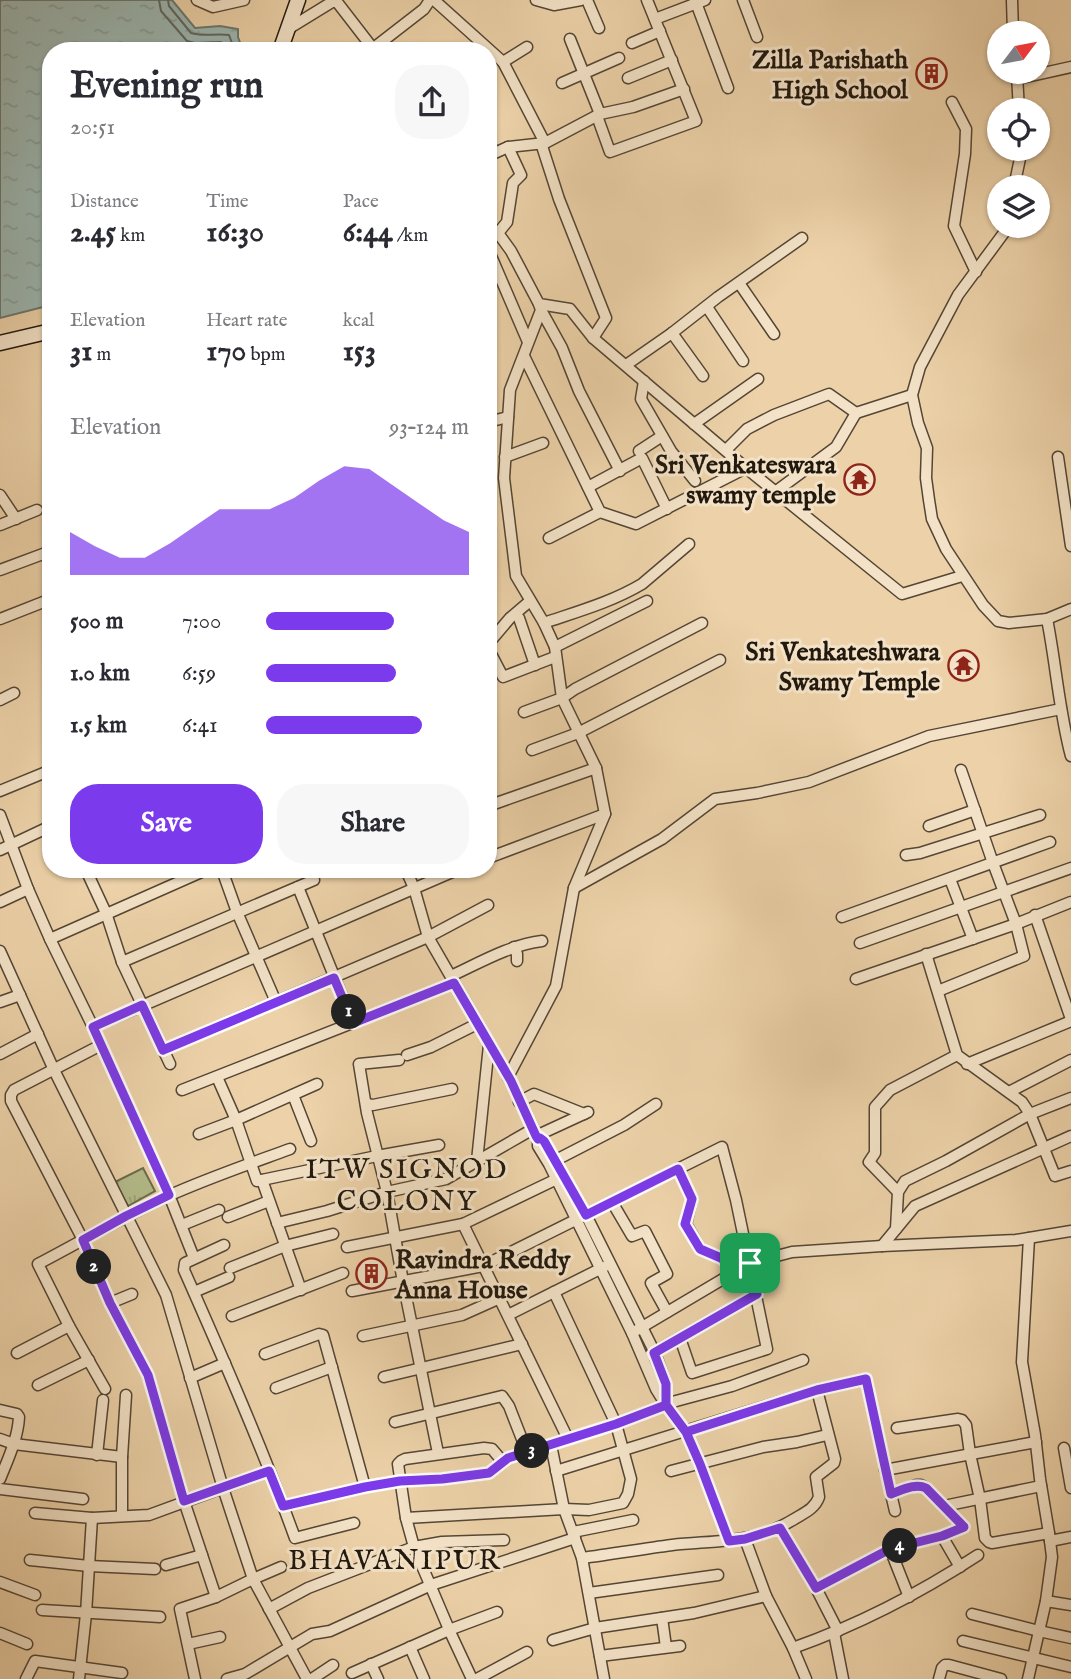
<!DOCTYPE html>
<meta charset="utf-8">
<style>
body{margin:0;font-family:"IM FELL English",serif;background:#f7f7f7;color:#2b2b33;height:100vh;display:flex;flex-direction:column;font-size:26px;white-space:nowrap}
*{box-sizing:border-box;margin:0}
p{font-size:23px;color:#7c7c81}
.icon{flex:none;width:38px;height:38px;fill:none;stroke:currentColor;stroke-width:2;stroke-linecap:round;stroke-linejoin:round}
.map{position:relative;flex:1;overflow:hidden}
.side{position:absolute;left:42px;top:42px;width:455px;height:836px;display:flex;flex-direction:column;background:#fff;border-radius:28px;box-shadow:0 2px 5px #0004}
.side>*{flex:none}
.needle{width:46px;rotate:58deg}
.fabs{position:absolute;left:987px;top:21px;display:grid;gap:14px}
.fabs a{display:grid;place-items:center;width:63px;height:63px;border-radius:50%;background:#fff;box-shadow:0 2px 5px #0004;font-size:35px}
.pin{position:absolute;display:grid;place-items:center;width:60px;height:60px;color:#fff;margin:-30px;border-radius:14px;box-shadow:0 4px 10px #0006}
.km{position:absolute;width:35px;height:35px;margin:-18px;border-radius:50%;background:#222;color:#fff;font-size:19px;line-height:35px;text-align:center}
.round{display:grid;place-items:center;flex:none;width:74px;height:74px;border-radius:28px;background:#f7f7f7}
.headline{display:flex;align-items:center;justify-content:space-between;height:119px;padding:0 28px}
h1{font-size:38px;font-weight:800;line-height:52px}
.metrics{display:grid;grid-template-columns:repeat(3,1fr);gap:10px;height:119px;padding:7px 28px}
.metrics div{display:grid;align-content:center}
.metrics b{font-size:30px;font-weight:800}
.metrics small{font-size:19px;font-weight:400}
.metrics p{font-size:19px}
.chart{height:196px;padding:14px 28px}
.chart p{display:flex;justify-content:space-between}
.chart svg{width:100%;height:126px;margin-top:7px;fill:#7c3aed;opacity:.7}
.button{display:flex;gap:14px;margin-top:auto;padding:14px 28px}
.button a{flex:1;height:80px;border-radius:28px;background:#7c3aed;color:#fff;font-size:28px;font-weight:800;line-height:80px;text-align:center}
.button a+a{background:#f7f7f7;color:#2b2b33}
ul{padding:0 28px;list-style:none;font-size:23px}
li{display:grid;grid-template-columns:112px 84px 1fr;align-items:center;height:52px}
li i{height:18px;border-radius:9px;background:#7c3aed}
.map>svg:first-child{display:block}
.park{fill:url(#park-tufts);stroke:#6a6a4c;stroke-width:2}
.water{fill:url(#water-ripples);stroke:#6a7770;stroke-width:2}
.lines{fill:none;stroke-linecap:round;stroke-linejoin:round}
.shore{stroke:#5e6760;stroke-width:2}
.minor-casing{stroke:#544635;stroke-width:13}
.secondary-casing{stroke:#21180e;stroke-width:17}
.minor{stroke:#f3e2c7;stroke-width:10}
.secondary{stroke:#f3e2c7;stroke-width:14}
.route-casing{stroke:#fff;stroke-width:14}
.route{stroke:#7c3aed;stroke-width:9}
.labels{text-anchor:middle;stroke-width:6;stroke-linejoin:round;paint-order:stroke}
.poi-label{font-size:26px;font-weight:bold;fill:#21180e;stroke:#f3e2c7;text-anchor:end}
.neighbourhood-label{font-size:28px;letter-spacing:2px;fill:#21180e;stroke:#f3e2c7}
</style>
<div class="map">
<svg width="1071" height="1679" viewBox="0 0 1071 1679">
<defs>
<pattern id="park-tufts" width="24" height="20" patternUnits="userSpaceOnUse" patternTransform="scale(1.75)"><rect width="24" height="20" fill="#b4bd8b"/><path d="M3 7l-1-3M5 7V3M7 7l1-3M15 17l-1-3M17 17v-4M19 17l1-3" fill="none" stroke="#9aa277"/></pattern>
<pattern id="water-ripples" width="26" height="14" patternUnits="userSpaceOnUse" patternTransform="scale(1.75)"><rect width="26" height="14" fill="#9bb6b1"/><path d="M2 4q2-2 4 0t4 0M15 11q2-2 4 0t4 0" fill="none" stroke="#859c97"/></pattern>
</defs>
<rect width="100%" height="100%" fill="#edd2a9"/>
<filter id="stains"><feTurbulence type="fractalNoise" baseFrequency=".00286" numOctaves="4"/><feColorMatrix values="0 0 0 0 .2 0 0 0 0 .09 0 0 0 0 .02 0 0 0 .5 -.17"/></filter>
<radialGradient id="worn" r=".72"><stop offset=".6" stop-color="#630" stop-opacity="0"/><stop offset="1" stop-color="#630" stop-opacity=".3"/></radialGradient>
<polygon class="park" points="143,1168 155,1191 128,1206 115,1182"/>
<polygon class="water" points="2,0 172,0 195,28 220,26 238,29 238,37 242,48 237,51 51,51 51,305 0,318 0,1"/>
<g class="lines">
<g class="shore">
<polyline points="159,0 161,11 187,41 195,43 221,42 226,51"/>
<path d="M168,0L169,6L191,33C203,37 216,33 229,35L235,51"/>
</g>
<defs>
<g id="minor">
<polyline points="197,0 213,7 244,0"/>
<polyline points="434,0 503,62 545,143"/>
<polyline points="536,0 554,5 581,0"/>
<polyline points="587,0 599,28"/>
<polyline points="695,0 728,88"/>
<polyline points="743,0 757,37"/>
<polyline points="1012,0 1013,33"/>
<polyline points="655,19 705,0"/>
<polyline points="288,29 332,2 337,2 371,46 375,47 424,9 430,0"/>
<polyline points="570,39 600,114"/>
<polyline points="632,43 660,31"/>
<polyline points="503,62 527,47"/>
<polyline points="1017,75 1019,110"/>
<polyline points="628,78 672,60"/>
<polyline points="1017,79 1071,67"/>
<polyline points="562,83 619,58"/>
<polyline points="952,102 966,129 965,154 954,226 976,272"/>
<polyline points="597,116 610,152 696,121 647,0"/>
<polyline points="541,143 559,199 606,318 593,338"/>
<polyline points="488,156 508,147 545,143 600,114 633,107 684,89"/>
<polyline points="1014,187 1022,149"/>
<polyline points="1007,226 1006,230 958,295 920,367 912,395 918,423 927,448 926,478 929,500 932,519 946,549 983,605 998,621 1009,623 1047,619 1071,609"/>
<polyline points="488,231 498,233 511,251 539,304 570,309 593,338 746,468 902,594 962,576"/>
<polyline points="498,233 507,222 513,183 521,175 508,147"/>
<polyline points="488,249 528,342"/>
<polyline points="739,283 774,334"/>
<polyline points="707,307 743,361"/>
<polyline points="541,310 562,348 579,391 620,471"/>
<polyline points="672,333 703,376"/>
<polyline points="524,356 600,512 636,524 746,468"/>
<polyline points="626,365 672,333 718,297 802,238"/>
<polyline points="644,381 641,399 671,451 695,481"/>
<polyline points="488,422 508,417"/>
<polyline points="694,424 758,379"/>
<polyline points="726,450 747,429 774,415 829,394 856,413 912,395"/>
<polyline points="639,451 662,436"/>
<polyline points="505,457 543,443"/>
<polyline points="1058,457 1071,546"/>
<polyline points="588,487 642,458 667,509"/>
<polyline points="775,492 836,447 856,413"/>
<polyline points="0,495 16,519"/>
<polyline points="0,525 37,510"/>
<polyline points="549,538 600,512"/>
<polyline points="0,570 51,551"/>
<polyline points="519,618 535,665"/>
<polyline points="0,619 51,599"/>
<path d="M1047,619C1056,664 1059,711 1071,756"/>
<path d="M544,623C576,612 612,602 642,584L689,544"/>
<polyline points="488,644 510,618 530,601"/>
<polyline points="555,647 647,601"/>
<polyline points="490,652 503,677 555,657"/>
<polyline points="0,700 14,693"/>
<polyline points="524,712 562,698 575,689 702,623"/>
<polyline points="532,750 578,733 720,660"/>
<polyline points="0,791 51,770"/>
<polyline points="488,806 596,768"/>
<polyline points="0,815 28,889 50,939 93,1027 169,1195 194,1258"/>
<polyline points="929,826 975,810"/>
<polyline points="0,850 51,826"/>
<polyline points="906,855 920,853 1040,815"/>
<polyline points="488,858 605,814"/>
<polyline points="86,870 106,913 122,962 170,1064"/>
<polyline points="222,870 237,912 276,1002"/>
<polyline points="406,870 414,888 428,937 511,1081 538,1139 538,1146 549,1164 632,1333 656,1389 666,1405 686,1432 700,1464 729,1541"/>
<polyline points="950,879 973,939"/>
<polyline points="298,887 353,1023"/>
<polyline points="574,888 662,839 715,799 757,793 809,782 929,736 1061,709"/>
<polyline points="0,902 28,889"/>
<polyline points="1035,915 1071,1019"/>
<polyline points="842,917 1050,842"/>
<polyline points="50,939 206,870"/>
<polyline points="860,943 1071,868"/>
<polyline points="514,947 517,954 517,961"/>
<polyline points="0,951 54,1070 166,1295 223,1488 253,1579 307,1679"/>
<polyline points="926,954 957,1055 1022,1102 1030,1114 1055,1176 1071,1171"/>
<polyline points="122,962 314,880"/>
<path d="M451,976C481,962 510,945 542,941"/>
<polyline points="856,979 1016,924 1071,902"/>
<polyline points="938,991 1024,956 1016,924 993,863 961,770"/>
<polyline points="0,1002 20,995"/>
<polyline points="93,1027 457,870"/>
<polyline points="101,1045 14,1090 11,1095 11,1101 83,1240 110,1303 148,1375 184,1501 216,1597"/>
<polyline points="163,1050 428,937 488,905"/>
<polyline points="0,1054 38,1034"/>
<polyline points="407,1055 431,1047 477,1024"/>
<polyline points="399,1060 359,1064 367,1113 387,1192 403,1282 438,1453"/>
<polyline points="967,1064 1071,1021"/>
<polyline points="217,1077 236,1120 257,1181 377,1156 439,1145"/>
<polyline points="511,1081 508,1077 556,986 574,888 605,814 596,768 562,698 555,647 544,623 516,576 513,551 504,478 510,390 541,310 539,304"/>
<polyline points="182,1090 454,983"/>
<polyline points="1009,1092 1071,1060"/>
<polyline points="293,1095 311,1141"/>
<polyline points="519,1102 534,1094 584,1114"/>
<polyline points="366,1104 373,1105 452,1089"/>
<polyline points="199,1134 236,1120 317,1084"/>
<polyline points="536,1136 588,1112"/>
<polyline points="538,1139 540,1138 544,1141 586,1215 655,1353 666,1384 666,1405"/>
<polyline points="556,1160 624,1125 656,1104"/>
<polyline points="477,1161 489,1045"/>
<polyline points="678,1169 692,1199 686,1224 700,1249 721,1258 736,1271"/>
<polyline points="262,1180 301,1290"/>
<polyline points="898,1192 869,1162 875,1153 875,1107 890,1090 957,1055"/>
<polyline points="612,1202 632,1236 645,1231 667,1274 651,1283 667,1312"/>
<polyline points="228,1217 269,1201"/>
<polyline points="277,1223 327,1211 387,1192 446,1179 533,1129"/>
<polyline points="463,1224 568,1439"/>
<polyline points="182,1225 219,1210"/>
<polyline points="896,1229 898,1192 905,1181 946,1161 1030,1114 1071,1098"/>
<path d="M224,1245L185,1263L184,1270C223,1358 262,1447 295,1538L354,1523"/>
<polyline points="882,1246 915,1206 1071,1136"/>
<polyline points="347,1247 463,1224 561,1177"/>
<polyline points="230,1268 285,1246 333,1234"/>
<polyline points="352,1291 483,1266 722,1147 736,1200 767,1349 692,1373 680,1338"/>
<polyline points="194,1292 229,1277"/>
<polyline points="110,1303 132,1294"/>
<polyline points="508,1315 604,1267"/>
<polyline points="232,1316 343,1273"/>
<polyline points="632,1333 750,1263 792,1252 882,1246 1016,1240 1071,1231"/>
<polyline points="363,1336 462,1315 500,1298"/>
<polyline points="17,1353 69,1326"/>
<polyline points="265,1354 319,1334 323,1335 365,1487"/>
<polyline points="650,1355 757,1294"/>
<polyline points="384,1377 522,1344"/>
<polyline points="190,1378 225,1363"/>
<polyline points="38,1385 89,1360"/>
<polyline points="276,1388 332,1367"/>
<path d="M105,1389L69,1326L38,1264C82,1241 124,1216 168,1196C208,1178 249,1164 290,1149"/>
<path d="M0,1410L17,1414L19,1417C18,1438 8,1459 0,1479"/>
<polyline points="395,1422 502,1396 509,1406 527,1452"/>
<polyline points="897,1428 958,1419 962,1420 966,1425 970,1454 980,1499 985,1538 989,1542 992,1543 1049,1533"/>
<polyline points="0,1439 14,1444 122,1457"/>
<polyline points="551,1445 564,1509 582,1558 604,1679"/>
<polyline points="1064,1448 1071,1488"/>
<polyline points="97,1455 103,1400"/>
<polyline points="885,1470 1036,1442"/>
<polyline points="556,1471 817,1390 866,1379 891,1494 916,1485 921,1485 926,1488 964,1527 942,1536"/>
<polyline points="671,1471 763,1447 797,1442 827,1435"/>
<polyline points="0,1489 83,1499"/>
<polyline points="891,1494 895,1511"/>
<polyline points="283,1506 365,1487 400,1481 442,1479 489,1473 508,1458 616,1424 676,1401 732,1386 803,1360"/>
<polyline points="944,1506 1041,1486"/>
<polyline points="35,1513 92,1518 149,1515 269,1471"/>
<polyline points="122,1516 122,1457 126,1395"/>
<polyline points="406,1518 564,1509 589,1510 623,1503 628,1494 631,1479 616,1424 554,1292"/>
<polyline points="780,1528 816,1588"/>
<polyline points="573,1532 633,1520"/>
<path d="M745,1539L766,1596L793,1648C858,1625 920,1593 978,1555"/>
<polyline points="1050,1541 1071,1537"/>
<polyline points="890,1549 909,1597"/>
<path d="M582,1558C612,1554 642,1549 672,1545C718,1540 755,1544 796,1518C806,1512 815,1508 819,1497L816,1477L834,1463L835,1459L817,1390"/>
<polyline points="30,1560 89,1566 155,1569"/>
<polyline points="166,1565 202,1555"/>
<polyline points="0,1582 35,1595"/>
<polyline points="589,1593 718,1575"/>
<polyline points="1046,1601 1071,1605"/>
<polyline points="269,1609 308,1588 414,1547 442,1542 504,1540"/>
<polyline points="42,1610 160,1617"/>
<polyline points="972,1614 1039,1631 1071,1638"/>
<polyline points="662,1618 666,1647"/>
<polyline points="838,1631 816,1588 890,1549 942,1536 960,1567"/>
<polyline points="0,1633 27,1644"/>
<polyline points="834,1633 843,1679"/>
<polyline points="553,1640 595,1628 694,1613 766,1596"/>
<polyline points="963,1641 1071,1667"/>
<polyline points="188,1644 220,1637"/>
<polyline points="410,1647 424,1679"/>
<polyline points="793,1648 806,1679"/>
<polyline points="600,1656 680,1646"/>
<polyline points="371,1664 378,1679"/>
<polyline points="352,1673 449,1630 497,1612"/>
<polyline points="26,1679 35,1661 122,1673"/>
<polyline points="79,1679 86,1614 92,1518"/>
<polyline points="195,1679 180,1609 216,1597 253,1579 281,1567"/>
<polyline points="227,1679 245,1674 312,1634 330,1631 431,1585 575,1538"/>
<polyline points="312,1679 333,1665"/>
<polyline points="472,1679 451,1634 414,1547 406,1518 398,1464 401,1461 405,1459 484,1448 492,1449 503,1462"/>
<polyline points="477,1679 527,1652"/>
<polyline points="939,1679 942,1668 945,1665 949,1665 1001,1679"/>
<polyline points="1028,1679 1046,1601 1052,1557 1049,1533 1040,1479 1035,1435 1022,1362 1029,1238"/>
</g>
<g id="secondary">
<polyline points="280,51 298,0"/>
<polyline points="0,343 51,331"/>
</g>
</defs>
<use href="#minor" class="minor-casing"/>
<use href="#secondary" class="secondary-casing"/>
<use href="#minor" class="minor"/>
<use href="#secondary" class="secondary"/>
</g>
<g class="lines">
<defs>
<path id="route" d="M750,1263L737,1271L721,1258L700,1249L685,1224L692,1199L678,1169L586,1215L544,1141L540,1138L538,1139L536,1136L511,1081L454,983L353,1023L334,978L163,1050L142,1005L93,1027L169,1195L126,1216L83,1240L110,1303L148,1375L184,1501L269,1471L283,1506L365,1487L400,1481L442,1479L489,1473L508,1458L616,1424L666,1405L686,1432L817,1390L866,1379L891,1494C902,1490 915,1483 926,1488L964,1527L942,1536L890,1549L816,1588L780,1528L745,1539L729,1541L700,1464L686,1432L666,1405V1384L654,1353L757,1294L750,1263"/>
</defs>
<use href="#route" class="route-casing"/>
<use href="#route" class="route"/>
</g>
<defs>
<symbol id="building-ring" viewBox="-11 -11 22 22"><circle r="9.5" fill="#f3e2c7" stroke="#8f2418" stroke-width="1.5"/><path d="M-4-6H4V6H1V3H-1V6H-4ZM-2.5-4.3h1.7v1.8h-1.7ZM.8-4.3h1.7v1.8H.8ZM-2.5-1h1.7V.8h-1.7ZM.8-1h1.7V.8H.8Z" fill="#8f2418"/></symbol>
<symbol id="temple-ring" viewBox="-11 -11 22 22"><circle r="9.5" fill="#f3e2c7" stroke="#8f2418" stroke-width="1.5"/><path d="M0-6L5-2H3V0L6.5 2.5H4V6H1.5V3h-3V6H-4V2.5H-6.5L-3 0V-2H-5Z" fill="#8f2418"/></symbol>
</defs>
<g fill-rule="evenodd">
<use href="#building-ring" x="914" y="56" width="35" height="35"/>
<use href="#temple-ring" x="842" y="462" width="35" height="35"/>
<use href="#temple-ring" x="946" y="648" width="35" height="35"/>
<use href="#building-ring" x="354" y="1256" width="35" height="35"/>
</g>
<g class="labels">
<g class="poi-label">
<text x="908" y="68">Zilla Parishath<tspan x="908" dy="30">High School</tspan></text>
<text x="836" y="473">Sri Venkateswara<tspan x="836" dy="30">swamy temple</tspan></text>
<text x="940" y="660">Sri Venkateshwara<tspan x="940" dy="30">Swamy Temple</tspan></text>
<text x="395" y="1268" text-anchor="start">Ravindra Reddy<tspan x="395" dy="30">Anna House</tspan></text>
</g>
<g class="neighbourhood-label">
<text x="407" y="1178">ITW SIGNOD<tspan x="407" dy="32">COLONY</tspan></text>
<text x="395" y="1569">BHAVANIPUR</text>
</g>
</g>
<rect width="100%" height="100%" filter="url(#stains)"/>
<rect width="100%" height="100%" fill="url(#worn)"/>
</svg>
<div class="fabs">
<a><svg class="needle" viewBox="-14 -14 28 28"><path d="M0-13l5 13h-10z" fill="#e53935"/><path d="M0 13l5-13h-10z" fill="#7c7c81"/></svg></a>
<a><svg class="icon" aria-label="locate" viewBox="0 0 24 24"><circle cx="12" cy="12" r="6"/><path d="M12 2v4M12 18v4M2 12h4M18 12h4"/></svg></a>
<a><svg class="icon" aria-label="layers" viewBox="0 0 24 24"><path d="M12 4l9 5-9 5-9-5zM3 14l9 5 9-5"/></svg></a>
</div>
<div class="pin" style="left:750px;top:1263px;background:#1e9e55"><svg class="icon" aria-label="arrive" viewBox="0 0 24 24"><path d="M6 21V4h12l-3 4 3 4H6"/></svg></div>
<b class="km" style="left:349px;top:1012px">1</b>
<b class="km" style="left:94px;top:1267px">2</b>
<b class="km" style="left:532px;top:1451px">3</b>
<b class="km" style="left:900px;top:1546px">4</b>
<section class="side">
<div class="headline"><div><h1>Evening run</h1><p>20:51</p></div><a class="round"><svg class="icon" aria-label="share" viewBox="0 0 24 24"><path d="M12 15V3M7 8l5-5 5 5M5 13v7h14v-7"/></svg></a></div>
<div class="metrics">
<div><p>Distance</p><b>2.45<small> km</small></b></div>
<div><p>Time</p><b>16:30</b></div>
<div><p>Pace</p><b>6:44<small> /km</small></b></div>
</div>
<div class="metrics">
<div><p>Elevation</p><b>31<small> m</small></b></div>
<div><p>Heart rate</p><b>170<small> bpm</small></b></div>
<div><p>kcal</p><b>153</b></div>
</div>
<div class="chart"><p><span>Elevation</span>93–124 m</p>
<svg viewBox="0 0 160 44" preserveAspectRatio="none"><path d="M0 44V29L10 34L20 38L30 38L40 33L50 27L60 21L70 21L80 21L90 17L100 11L110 6L120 7L130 13L140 19L150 25L160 29V44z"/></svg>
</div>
<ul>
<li><b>500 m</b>7:00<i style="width:63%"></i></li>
<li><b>1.0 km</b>6:59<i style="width:64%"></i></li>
<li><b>1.5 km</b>6:41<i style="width:77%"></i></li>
</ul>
<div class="button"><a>Save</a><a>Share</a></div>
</section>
</div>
